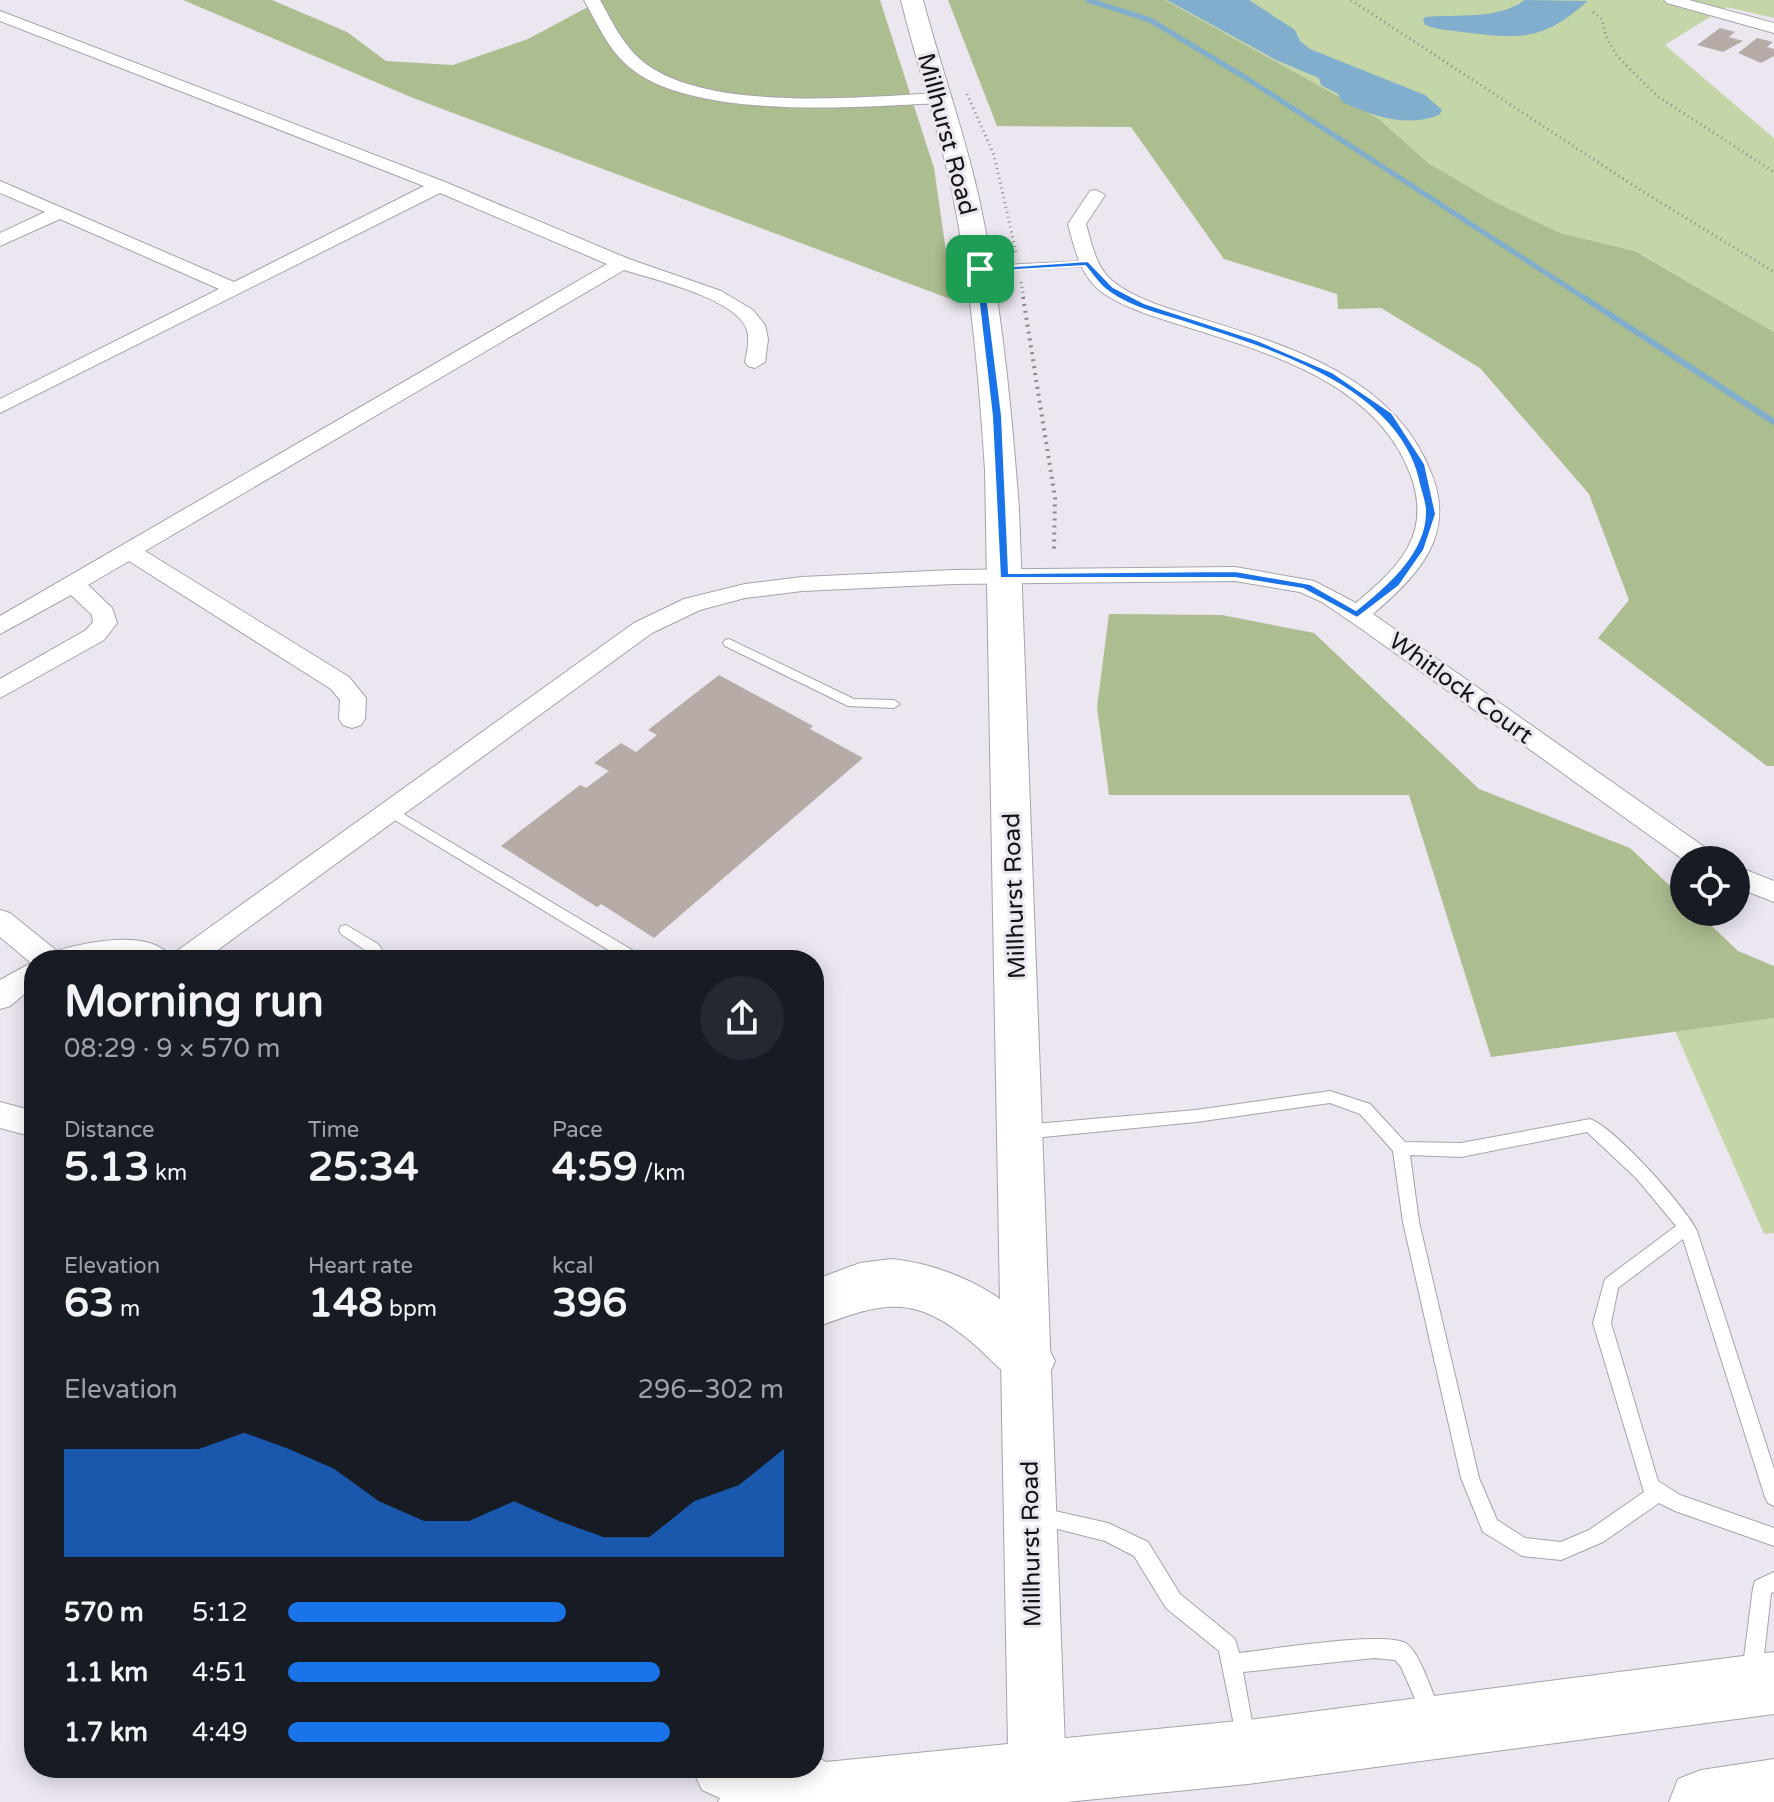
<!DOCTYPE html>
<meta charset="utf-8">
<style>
body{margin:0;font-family:"Varela Round",sans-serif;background:#242831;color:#f1f3f6;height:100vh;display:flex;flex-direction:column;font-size:30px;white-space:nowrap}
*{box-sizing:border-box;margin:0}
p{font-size:26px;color:#9ea1a6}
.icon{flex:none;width:44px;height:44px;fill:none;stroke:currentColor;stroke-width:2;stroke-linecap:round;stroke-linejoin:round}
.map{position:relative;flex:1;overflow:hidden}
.panel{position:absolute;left:24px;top:950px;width:800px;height:828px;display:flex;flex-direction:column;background:#171b24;border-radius:32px;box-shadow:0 4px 20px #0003}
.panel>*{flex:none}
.fabs{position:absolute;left:1670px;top:846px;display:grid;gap:16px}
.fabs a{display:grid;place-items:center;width:80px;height:80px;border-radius:50%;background:#171b24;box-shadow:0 4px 20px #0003;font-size:40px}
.pin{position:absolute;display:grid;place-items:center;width:68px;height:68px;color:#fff;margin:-34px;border-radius:16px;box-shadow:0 4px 12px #0006}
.round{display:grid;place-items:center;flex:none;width:84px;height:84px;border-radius:42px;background:#242831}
.head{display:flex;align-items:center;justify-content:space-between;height:136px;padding:0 40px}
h1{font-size:44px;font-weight:800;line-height:60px}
.figures{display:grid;grid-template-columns:repeat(3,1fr);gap:12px;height:136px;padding:8px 40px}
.figures div{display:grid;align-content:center}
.figures b{font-size:40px;font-weight:800}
.figures small{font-size:22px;font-weight:400}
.figures p{font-size:22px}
.chart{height:224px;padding:16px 40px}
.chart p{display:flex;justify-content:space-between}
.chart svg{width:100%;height:144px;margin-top:8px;fill:#1a73e8;opacity:.7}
ul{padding:0 40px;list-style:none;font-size:26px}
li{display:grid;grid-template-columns:128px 96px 1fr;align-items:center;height:60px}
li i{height:20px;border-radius:10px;background:#1a73e8}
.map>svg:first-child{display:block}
.green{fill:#c4d6a8}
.forest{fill:#acbd90}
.water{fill:#81aecc}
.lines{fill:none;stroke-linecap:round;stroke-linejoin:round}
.stream-far1{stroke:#81aecc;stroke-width:5}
.stream{stroke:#81aecc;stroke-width:6}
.building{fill:#b6aba7}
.lane-casing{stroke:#a7a3ac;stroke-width:2}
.street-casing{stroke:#a7a3ac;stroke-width:2}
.secondary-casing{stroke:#a7a3ac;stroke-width:2}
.highway-casing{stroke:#a7a3ac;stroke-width:2}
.path-far1{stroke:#8c888f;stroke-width:3;stroke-dasharray:1 4;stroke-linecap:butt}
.path{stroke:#8c888f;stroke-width:4;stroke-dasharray:2 5;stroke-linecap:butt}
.lane{fill:#fff;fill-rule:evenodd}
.street{fill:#fff;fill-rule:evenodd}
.secondary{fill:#fff;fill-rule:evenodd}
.highway{fill:#fff;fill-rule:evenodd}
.route{fill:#1a73e8;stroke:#fff;stroke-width:2;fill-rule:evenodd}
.labels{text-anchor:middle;stroke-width:6;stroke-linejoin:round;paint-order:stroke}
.street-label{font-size:24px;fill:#151316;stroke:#ebe6f0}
</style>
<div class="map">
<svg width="1774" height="1802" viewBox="0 0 1774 1802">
<rect width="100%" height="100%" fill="#ebe6f0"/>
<g class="green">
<polygon points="1165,0 1774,0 1774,18 1726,7 1665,45 1774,138 1774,332 1636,251 1560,233 1495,202 1428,163 1379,119"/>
<polygon points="1774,1018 1774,1233 1764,1234 1675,1031"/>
</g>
<g class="forest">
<polygon points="183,0 272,0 347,32 386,61 453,65 528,39 601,0 880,0 934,168 953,300 413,98"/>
<polygon points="948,0 1165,0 1379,119 1428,163 1495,202 1560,233 1635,251 1774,332 1774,766 1767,766 1598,638 1629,600 1589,494 1480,368 1381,308 1338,309 1337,294 1224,259 1131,127 997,126"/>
<polygon points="1109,614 1222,615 1314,633 1479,789 1630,848 1684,899 1684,912 1697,912 1738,951 1774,966 1774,1018 1491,1057 1409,795 1109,795 1097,707"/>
</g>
<g class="water">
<path d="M1167,0H1249L1295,30L1300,41L1310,49L1425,95L1442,110L1439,115C1406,128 1373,116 1342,102L1338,94L1321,85L1319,78L1276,60Z"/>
<path d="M1525,0L1588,1C1541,42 1521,39 1462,32C1448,30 1438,30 1425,25L1423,20L1425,17C1456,14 1498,20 1525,0Z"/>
</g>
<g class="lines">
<polyline class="stream-far1" points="1088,0 1150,20 1246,78 1586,299"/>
<polyline class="stream" points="1583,297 1774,422"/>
</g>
<g class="building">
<polygon points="1720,28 1735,32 1729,37 1743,41 1723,52 1697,45"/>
<polygon points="1757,38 1773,42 1767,47 1774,49 1774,56 1761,63 1738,53"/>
<polygon points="719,675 813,726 810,729 863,758 654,938 601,904 597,907 501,846 580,785 586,788 609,771 594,763 621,743 636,752 657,735 648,730"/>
</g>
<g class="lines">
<defs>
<g id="lane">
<polygon points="1088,261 1093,264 1091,266 980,272 975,269 980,266"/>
<polygon points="729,639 854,699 894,700 900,704 894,708 848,706 725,646 723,643 725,640"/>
<polygon points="390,806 642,956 644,960 625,960 385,814 383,811"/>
<polygon points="346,925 378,944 389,960 374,960 368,952 341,934 339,930 341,926"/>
<path d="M1330,1091L1370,1104L1405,1142L1461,1143L1590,1119C1615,1128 1685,1206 1697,1231L1774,1469V1506L1768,1503L1765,1497L1683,1239L1618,1288L1611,1323L1658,1481L1680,1495L1774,1528V1546L1675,1511L1659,1503L1603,1542L1561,1560L1522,1556L1483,1532L1461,1478L1403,1222L1393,1151L1360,1114L1330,1103L1196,1122L1023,1139L1017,1137L1015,1132L1017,1127L1023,1125L1196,1110ZM1587,1132L1637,1179L1676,1226L1605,1279L1593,1323L1644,1492L1589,1530L1561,1542L1525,1538L1497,1520L1479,1478L1419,1222L1410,1155L1461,1157Z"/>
<path d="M1037,1507L1108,1523L1148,1542L1180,1594L1235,1639L1239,1653C1268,1650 1387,1630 1407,1644C1420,1654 1431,1690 1438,1705L1441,1712L1438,1719L1431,1722L1424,1719L1401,1667L1395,1660L1374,1658L1243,1672L1255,1738L1252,1745L1245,1748L1238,1745L1219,1651L1166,1608L1134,1556L1105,1541L1030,1522L1028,1516L1030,1510Z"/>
<polygon points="1774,1572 1774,1592 1771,1593 1762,1673 1759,1680 1752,1683 1745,1680 1742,1673 1753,1588 1755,1581"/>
</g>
<g id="street">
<path d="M584,0H600C612,21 622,44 641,60C703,113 861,97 939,93L947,98L939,103C860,107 690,121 628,66C608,49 597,23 584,0Z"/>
<polygon points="1664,0 1689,0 1774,23 1774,33 1667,3"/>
<path d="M0,11L445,182L629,259L721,291L753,310L765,325L768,339L765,362L755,368L748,366L745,362C747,352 750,341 747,330C738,299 653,279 624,270L145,551L349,677L366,698L365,719L361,725L352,728L343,725L339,719L340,700L331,689L129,561L88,585L112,608L117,623L104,640L0,698V679L86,630L93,622L92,615L71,595L0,634V616L607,264L440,193L0,413V399L219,289L60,219L0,246V233L45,212L0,193V181L234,282L424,186L0,21Z"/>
<path d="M1096,190L1105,195L1086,224C1092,245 1096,269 1115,283C1139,301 1171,309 1199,318C1290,346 1396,378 1432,475C1456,537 1417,576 1373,614L1713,853L1717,860H1684L1363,630L1322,602L1300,592L1235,581L953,584L802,591L745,598L700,610L652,633L204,960H34V986L10,1006L0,1009V980L31,963L0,937V910L10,913L57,951C86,942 149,929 170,956L634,623L684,599L745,584L802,577L953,570L1235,567L1314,581L1356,603C1399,567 1432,535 1411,476C1378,384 1272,354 1187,327C1159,318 1128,310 1103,293C1080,276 1075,250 1068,224L1090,191Z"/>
<polygon points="1736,866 1774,881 1774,902 1736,887"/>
<polygon points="0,1102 34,1111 34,1137 0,1128"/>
</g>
<path id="secondary" d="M901,0H923C940,65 963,128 978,194C1001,298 1011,403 1019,509L1067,1802H1009L985,470C979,378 971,286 953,196C939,130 917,65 901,0Z"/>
<g id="highway">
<path d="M891,1259C953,1265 1028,1302 1055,1361L1047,1379L1028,1386C1005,1377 993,1361 975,1345C914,1292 883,1302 814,1328V1280L860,1263Z"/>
<polygon points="1774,1652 1774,1714 1248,1784 1066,1802 718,1802 720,1798 702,1790 692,1768 814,1768 814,1756 826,1762 1248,1720"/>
<polygon points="1774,1759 1774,1802 1669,1802 1678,1779 1701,1770"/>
</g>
</defs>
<use href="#lane" class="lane-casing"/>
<use href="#street" class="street-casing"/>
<use href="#secondary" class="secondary-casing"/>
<use href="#highway" class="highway-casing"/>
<g class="path-far1">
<polyline points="1351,0 1642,191 1774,272"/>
<polyline points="1593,12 1602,19 1606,37 1618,57 1657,96 1774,172"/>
<polyline points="967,94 994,155 1016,252"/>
<polyline points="1021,282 1024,299"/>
</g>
<polyline class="path" points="1023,297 1055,498 1054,550"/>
<use href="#lane" class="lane"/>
<use href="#street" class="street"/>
<use href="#secondary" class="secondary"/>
<use href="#highway" class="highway"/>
</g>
<path class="route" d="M1088,261L1113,287L1144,303L1257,340L1332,372L1392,413L1425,464L1436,514L1424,550L1399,586L1357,618L1303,589L1235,578H1000L992,416L975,269ZM1085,266C1092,274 1098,283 1105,289C1128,308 1163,315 1190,324C1271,350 1400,388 1419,484C1421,493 1426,504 1425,514C1424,554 1385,587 1356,610L1310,584L1235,571L1009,573L1002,416L984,272Z"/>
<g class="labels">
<g class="street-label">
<text transform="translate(947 134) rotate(75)" y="8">Millhurst Road</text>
<text transform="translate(1461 688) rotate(36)" y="8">Whitlock Court</text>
<text transform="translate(1014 896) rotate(-92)" y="8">Millhurst Road</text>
<text transform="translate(1031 1544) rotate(-91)" y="8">Millhurst Road</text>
</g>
</g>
</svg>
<div class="fabs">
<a><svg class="icon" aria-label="locate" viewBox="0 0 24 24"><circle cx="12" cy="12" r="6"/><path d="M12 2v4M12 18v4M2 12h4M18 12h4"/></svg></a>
</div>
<div class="pin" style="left:980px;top:269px;background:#1e9e55"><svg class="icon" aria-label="arrive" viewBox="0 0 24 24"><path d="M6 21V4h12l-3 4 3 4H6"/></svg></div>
<section class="panel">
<div class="head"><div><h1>Morning run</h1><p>08:29 · 9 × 570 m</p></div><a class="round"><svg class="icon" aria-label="share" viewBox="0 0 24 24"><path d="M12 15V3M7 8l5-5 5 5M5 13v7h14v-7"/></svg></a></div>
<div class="figures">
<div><p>Distance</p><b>5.13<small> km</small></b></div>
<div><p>Time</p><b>25:34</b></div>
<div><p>Pace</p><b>4:59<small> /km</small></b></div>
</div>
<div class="figures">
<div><p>Elevation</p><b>63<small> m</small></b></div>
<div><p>Heart rate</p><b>148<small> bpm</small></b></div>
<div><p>kcal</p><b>396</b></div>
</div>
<div class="chart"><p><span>Elevation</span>296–302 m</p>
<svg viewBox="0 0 160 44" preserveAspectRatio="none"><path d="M0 44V11L10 11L20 11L30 11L40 6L50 11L60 17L70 27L80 33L90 33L100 27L110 33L120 38L130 38L140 27L150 22L160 11V44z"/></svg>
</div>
<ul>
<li><b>570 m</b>5:12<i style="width:56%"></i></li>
<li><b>1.1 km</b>4:51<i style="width:75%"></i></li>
<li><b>1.7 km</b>4:49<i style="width:77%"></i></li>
</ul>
</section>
</div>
